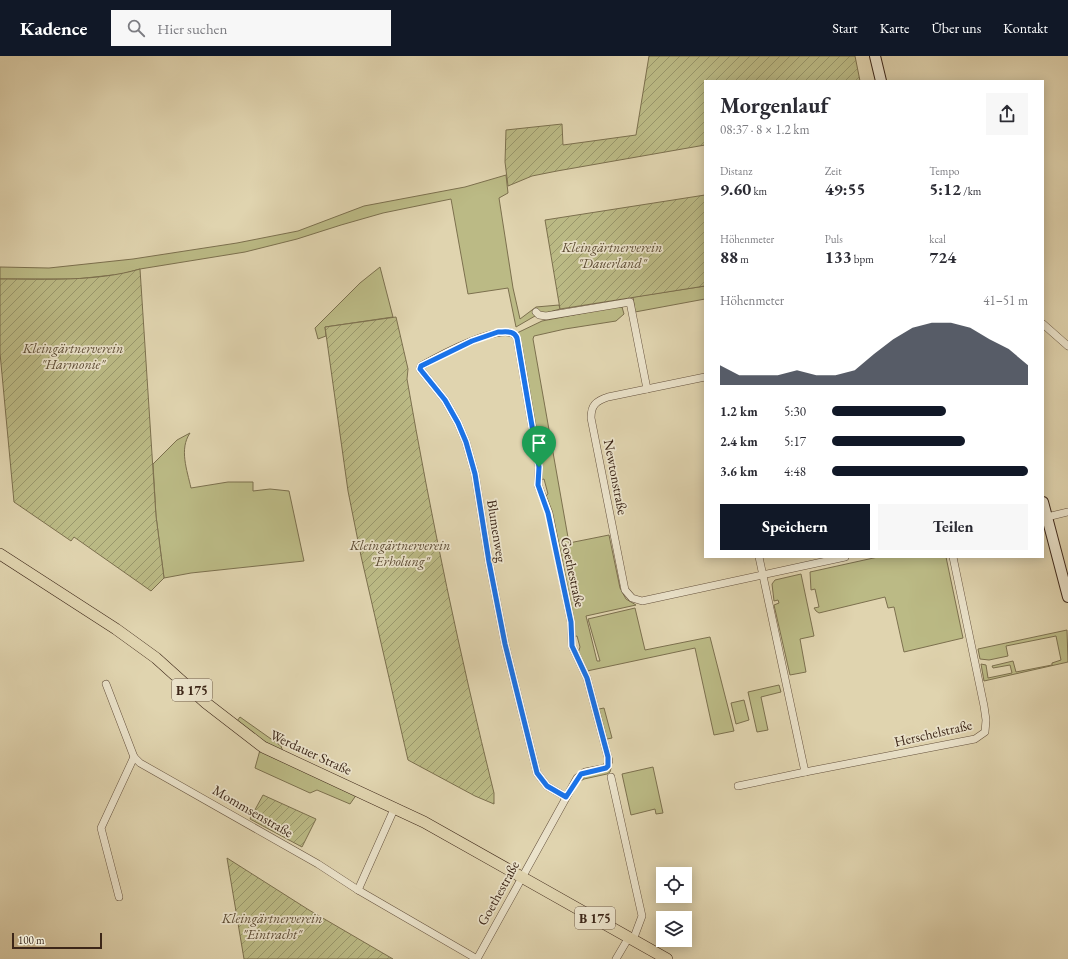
<!DOCTYPE html>
<html lang="de">
<meta charset="utf-8">
<style>
body{margin:0;font-family:"EB Garamond",serif;background:#f7f7f7;color:#2b2b33;height:100vh;display:flex;flex-direction:column;font-size:15px;white-space:nowrap}
*{box-sizing:border-box;margin:0}
p{font-size:13px;color:#7c7c81}
.icon{flex:none;width:22px;height:22px;fill:none;stroke:currentColor;stroke-width:2;stroke-linecap:round;stroke-linejoin:round}
.map{position:relative;flex:1;overflow:hidden}
.details{position:absolute;left:704px;top:24px;width:340px;height:478px;display:flex;flex-direction:column;background:#fff;border-radius:0px;box-shadow:0 2px 10px #0003}
.details>*{flex:none}
.controls{position:absolute;left:656px;top:811px;display:grid;gap:8px}
.controls a{display:grid;place-items:center;width:36px;height:36px;border-radius:0px;background:#fff;box-shadow:0 2px 10px #0003;font-size:20px}
.scale{position:absolute;left:12px;bottom:10px;width:90px;box-sizing:border-box;padding-left:4px;border:2px solid #3c2618;border-top:0;font-size:11px;line-height:14px;white-space:nowrap;color:#3c2618;-webkit-text-stroke:3px #ebe3cb;paint-order:stroke}
.pin{position:absolute;display:grid;place-items:center;width:34px;height:34px;color:#fff;margin:-41px -17px;border-radius:50% 50% 50% 0;rotate:-45deg;box-shadow:0 0 4px #0007}
.pin .icon{rotate:45deg}
.round{display:grid;place-items:center;flex:none;width:42px;height:42px;border-radius:0px;background:#f7f7f7}
.summary{display:flex;align-items:center;justify-content:space-between;height:68px;padding:0 16px}
h1{font-size:22px;font-weight:700;line-height:30px}
.metrics{display:grid;grid-template-columns:repeat(3,1fr);gap:6px;height:68px;padding:4px 16px}
.metrics div{display:grid;align-content:center}
.metrics b{font-size:17px;font-weight:700}
.metrics small{font-size:11px;font-weight:400}
.metrics p{font-size:11px}
.chart{height:112px;padding:8px 16px}
.chart p{display:flex;justify-content:space-between}
.chart svg{width:100%;height:72px;margin-top:4px;fill:#111827;opacity:.7}
.cta{display:flex;gap:8px;margin-top:auto;padding:8px 16px}
.cta a{flex:1;height:46px;border-radius:0px;background:#111827;color:#fff;font-size:16px;font-weight:700;line-height:46px;text-align:center}
.cta a+a{background:#f7f7f7;color:#2b2b33}
ul{padding:0 16px;list-style:none;font-size:13px}
li{display:grid;grid-template-columns:64px 48px 1fr;align-items:center;height:30px}
li i{height:10px;border-radius:5px;background:#111827}
header{display:flex;align-items:center;gap:24px;box-sizing:border-box;height:56px;padding:0 20px;background:#111827;color:#fff}
header strong{font-size:19px}
nav{display:flex;gap:22px;margin-inline-start:auto;font-size:14px}
.search{width:280px;height:36px;background:#f7f7f7;display:flex;align-items:center;gap:10px;box-sizing:border-box;padding:0 14px;border-radius:0px;color:#7c7c81;font-size:15px}
.map>svg:first-child{display:block}
.green{fill:#bbba85;stroke:#7c704e}
.garden{fill:url(#garden-furrows);stroke:#7c704e}
.lines{fill:none;stroke-linecap:round;stroke-linejoin:round}
.street-casing{stroke:#65523e;stroke-width:8}
.secondary-casing{stroke:#3c2618;stroke-width:12}
.primary-casing{stroke:#3c2618;stroke-width:12}
.street{stroke:#ebe3cb;stroke-width:7}
.secondary{stroke:#ebe3cb;stroke-width:10}
.primary{stroke:#e0d4af;stroke-width:11}
.route-casing{stroke:#fff;stroke-width:8}
.route{stroke:#1a73e8;stroke-width:5}
.labels{text-anchor:middle;stroke-width:3.5;stroke-linejoin:round;paint-order:stroke}
.shield{fill:#ebe3cb;stroke:#705f4e;stroke-width:1}
.shield-label{font-size:13px;font-weight:bold;fill:#3c2618}
.park-label{font-size:14px;font-style:italic;fill:#5c4b33;stroke:#ebe3cb}
.street-label{font-size:14px;fill:#3c2618;stroke:#ebe3cb}
</style>
<header>
<strong>Kadence</strong>
<div class="search"><svg class="icon" aria-label="search" viewBox="0 0 24 24"><circle cx="10" cy="10" r="6"/><path d="M15 15l6 6"/></svg>Hier suchen</div>
<nav><a>Start</a><a>Karte</a><a>Über uns</a><a>Kontakt</a></nav>
</header>
<div class="map">
<svg width="1068" height="903" viewBox="0 0 1068 903">
<defs>
<pattern id="garden-furrows" width="10" height="10" patternUnits="userSpaceOnUse"><rect width="10" height="10" fill="#bbba85"/><path d="M-1 1l2-2M0 10L10 0M9 11l2-2" fill="none" stroke="#99976c"/></pattern>
</defs>
<rect width="100%" height="100%" fill="#e0d4af"/>
<filter id="stains"><feTurbulence type="fractalNoise" baseFrequency=".005" numOctaves="4"/><feColorMatrix values="0 0 0 0 .2 0 0 0 0 .09 0 0 0 0 .02 0 0 0 .5 -.17"/></filter>
<radialGradient id="worn" r=".72"><stop offset=".6" stop-color="#630" stop-opacity="0"/><stop offset="1" stop-color="#630" stop-opacity=".3"/></radialGradient>
<g class="green">
<polygon points="506,119 508,137 499,142 513,232 520,263 536,251 559,249 560,253 535,260 516,271 508,232 468,238 451,143 383,157 341,169 297,183 245,196 140,213 122,218 76,223 0,223 0,211 49,212 133,203 237,187 298,175 364,150 465,131"/>
<polygon points="380,211 393,261 325,271 326,280 318,283 315,272 360,227"/>
<polygon points="705,230 705,243 635,256 633,241"/>
<polygon points="615,251 622,251 624,258 616,265 565,273 534,280 533,283 569,487 609,479 620,532 626,543 636,549 586,560 597,605 600,605 588,563 635,552 645,594 710,581 734,675 714,679 695,592 587,615 578,597 580,591 577,580 572,581 544,441 548,438 544,423 540,424 542,405 522,290 517,277 542,265"/>
<path d="M190,377C179,393 187,414 191,432L228,426H253V435L270,433L289,435L304,505L191,517L164,522L156,460L153,408L177,384Z"/>
<polygon points="878,501 946,501 963,582 904,596 894,551 888,552 885,541 819,557 816,555 814,552 819,551 815,533 811,534 810,516"/>
<polygon points="801,518 814,580 800,583 806,616 790,619 774,549 779,547 778,544 774,545 772,528 775,524"/>
<polygon points="1067,574 1068,606 984,625 981,608 986,609 988,622 1012,617 1010,609 993,612 992,610 1013,605 1016,616 1052,609 1052,607 1061,604 1056,580 1006,590 1008,600 989,604 980,603 978,593"/>
<polygon points="779,629 781,636 761,641 768,674 757,676 748,636"/>
<polygon points="744,644 749,664 736,668 731,647"/>
<polygon points="604,652 612,682 607,683 599,653"/>
<polygon points="240,661 281,690 283,696 258,682 237,665"/>
<polygon points="260,694 357,738 350,748 317,734 310,737 255,712"/>
<polygon points="653,711 663,757 656,758 655,753 631,759 622,718"/>
<polygon points="611,712 610,716 607,718 584,723 577,727 581,721"/>
</g>
<g class="garden">
<polygon points="649,0 855,0 860,25 705,25 705,89 557,115 532,120 508,130 505,106 506,74 562,68 563,89 636,79"/>
<polygon points="705,139 705,230 560,253 545,164"/>
<path d="M140,213L156,460L164,522L151,535L74,481L71,485L14,446L0,297V223C47,223 95,226 140,213Z"/>
<path d="M396,261L408,313L407,323C431,462 460,600 494,737V748L475,740L408,704L361,500L348,435L325,271Z"/>
<polygon points="263,739 316,763 302,791 250,763"/>
<polygon points="227,802 309,854 393,903 244,903"/>
</g>
<g class="lines">
<defs>
<g id="street">
<polyline points="536,256 539,259 546,260 630,246 647,333"/>
<polyline points="1043,268 1068,290"/>
<path d="M705,321L608,341C596,345 591,349 591,362L625,534L632,542L642,545L845,501"/>
<polyline points="1043,462 1068,456"/>
<polyline points="759,501 805,716 975,683 985,676 986,664 984,650 953,501"/>
<polyline points="106,628 134,701 140,707 318,808 358,834 477,903"/>
<polyline points="611,721 642,860 633,884"/>
<polyline points="738,730 805,716"/>
<polyline points="358,834 395,751"/>
<polyline points="119,841 101,772 134,701"/>
<path d="M477,903L577,722L585,716L606,712L609,705L587,622L572,590L571,566L549,457L538,429L539,411L517,282C509,261 435,302 421,310L420,313L445,344L458,367L466,386L475,418L489,506L505,588L537,717L547,730L566,741"/>
<polyline points="616,903 629,881"/>
</g>
<g id="secondary">
<polyline points="875,0 881,25"/>
<polyline points="1043,446 1068,541"/>
</g>
<polyline id="primary" points="0,498 116,573 156,602 206,647 263,691 424,766 667,903"/>
</defs>
<use href="#street" class="street-casing"/>
<use href="#secondary" class="secondary-casing"/>
<use href="#primary" class="primary-casing"/>
<use href="#street" class="street"/>
<use href="#secondary" class="secondary"/>
<use href="#primary" class="primary"/>
</g>
<g class="lines">
<defs>
<path id="route" d="M498,276C506,276 514,274 517,282L539,411L538,429L548,457L571,566L572,590L587,622L608,701V710L606,712L581,718L566,741L547,730L537,717L505,588L489,506L475,418L466,386L458,367L445,344L420,313L421,310L472,285Z"/>
</defs>
<use href="#route" class="route-casing"/>
<use href="#route" class="route"/>
</g>
<g class="labels">
<g class="shield">
<rect x="172" y="623" width="40" height="22" rx="3"/>
<rect x="575" y="851" width="40" height="22" rx="3"/>
</g>
<g class="shield-label">
<text x="192" y="639">B 175</text>
<text x="595" y="867">B 175</text>
</g>
<g class="park-label">
<text x="612" y="196">Kleingärtnerverein<tspan x="612" dy="16">"Dauerland"</tspan></text>
<text x="73" y="297">Kleingärtnerverein<tspan x="73" dy="16">"Harmonie"</tspan></text>
<text x="400" y="494">Kleingärtnerverein<tspan x="400" dy="16">"Erholung"</tspan></text>
<text x="272" y="867">Kleingärtnerverein<tspan x="272" dy="16">"Eintracht"</tspan></text>
</g>
<g class="street-label">
<text transform="translate(616 421) rotate(79)" y="5">Newtonstraße</text>
<text transform="translate(497 475) rotate(81)" y="5">Blumenweg</text>
<text transform="translate(573 516) rotate(78)" y="5">Goethestraße</text>
<text transform="translate(933 677) rotate(-13)" y="5">Herschelstraße</text>
<text transform="translate(311 696) rotate(25)" y="5">Werdauer Straße</text>
<text transform="translate(253 755) rotate(30)" y="5">Mommsenstraße</text>
<text transform="translate(498 837) rotate(-61)" y="5">Goethestraße</text>
</g>
</g>
<rect width="100%" height="100%" filter="url(#stains)"/>
<rect width="100%" height="100%" fill="url(#worn)"/>
</svg>
<div class="controls">
<a><svg class="icon" aria-label="locate" viewBox="0 0 24 24"><circle cx="12" cy="12" r="6"/><path d="M12 2v4M12 18v4M2 12h4M18 12h4"/></svg></a>
<a><svg class="icon" aria-label="layers" viewBox="0 0 24 24"><path d="M12 4l9 5-9 5-9-5zM3 14l9 5 9-5"/></svg></a>
</div>
<div class="scale">100 m</div>
<div class="pin" style="left:539px;top:411px;background:#1e9e55"><svg class="icon" aria-label="arrive" viewBox="0 0 24 24"><path d="M6 21V4h12l-3 4 3 4H6"/></svg></div>
<section class="details">
<div class="summary"><div><h1>Morgenlauf</h1><p>08:37 · 8 × 1.2 km</p></div><a class="round"><svg class="icon" aria-label="share" viewBox="0 0 24 24"><path d="M12 15V3M7 8l5-5 5 5M5 13v7h14v-7"/></svg></a></div>
<div class="metrics">
<div><p>Distanz</p><b>9.60<small> km</small></b></div>
<div><p>Zeit</p><b>49:55</b></div>
<div><p>Tempo</p><b>5:12<small> /km</small></b></div>
</div>
<div class="metrics">
<div><p>Höhenmeter</p><b>88<small> m</small></b></div>
<div><p>Puls</p><b>133<small> bpm</small></b></div>
<div><p>kcal</p><b>724</b></div>
</div>
<div class="chart"><p><span>Höhenmeter</span>41–51 m</p>
<svg viewBox="0 0 160 44" preserveAspectRatio="none"><path d="M0 44V32L10 38L20 38L30 38L40 35L50 38L60 38L70 35L80 25L90 16L100 9L110 6L120 6L130 9L140 16L150 22L160 32V44z"/></svg>
</div>
<ul>
<li><b>1.2 km</b>5:30<i style="width:58%"></i></li>
<li><b>2.4 km</b>5:17<i style="width:68%"></i></li>
<li><b>3.6 km</b>4:48<i style="width:100%"></i></li>
</ul>
<div class="cta"><a>Speichern</a><a>Teilen</a></div>
</section>
</div>
